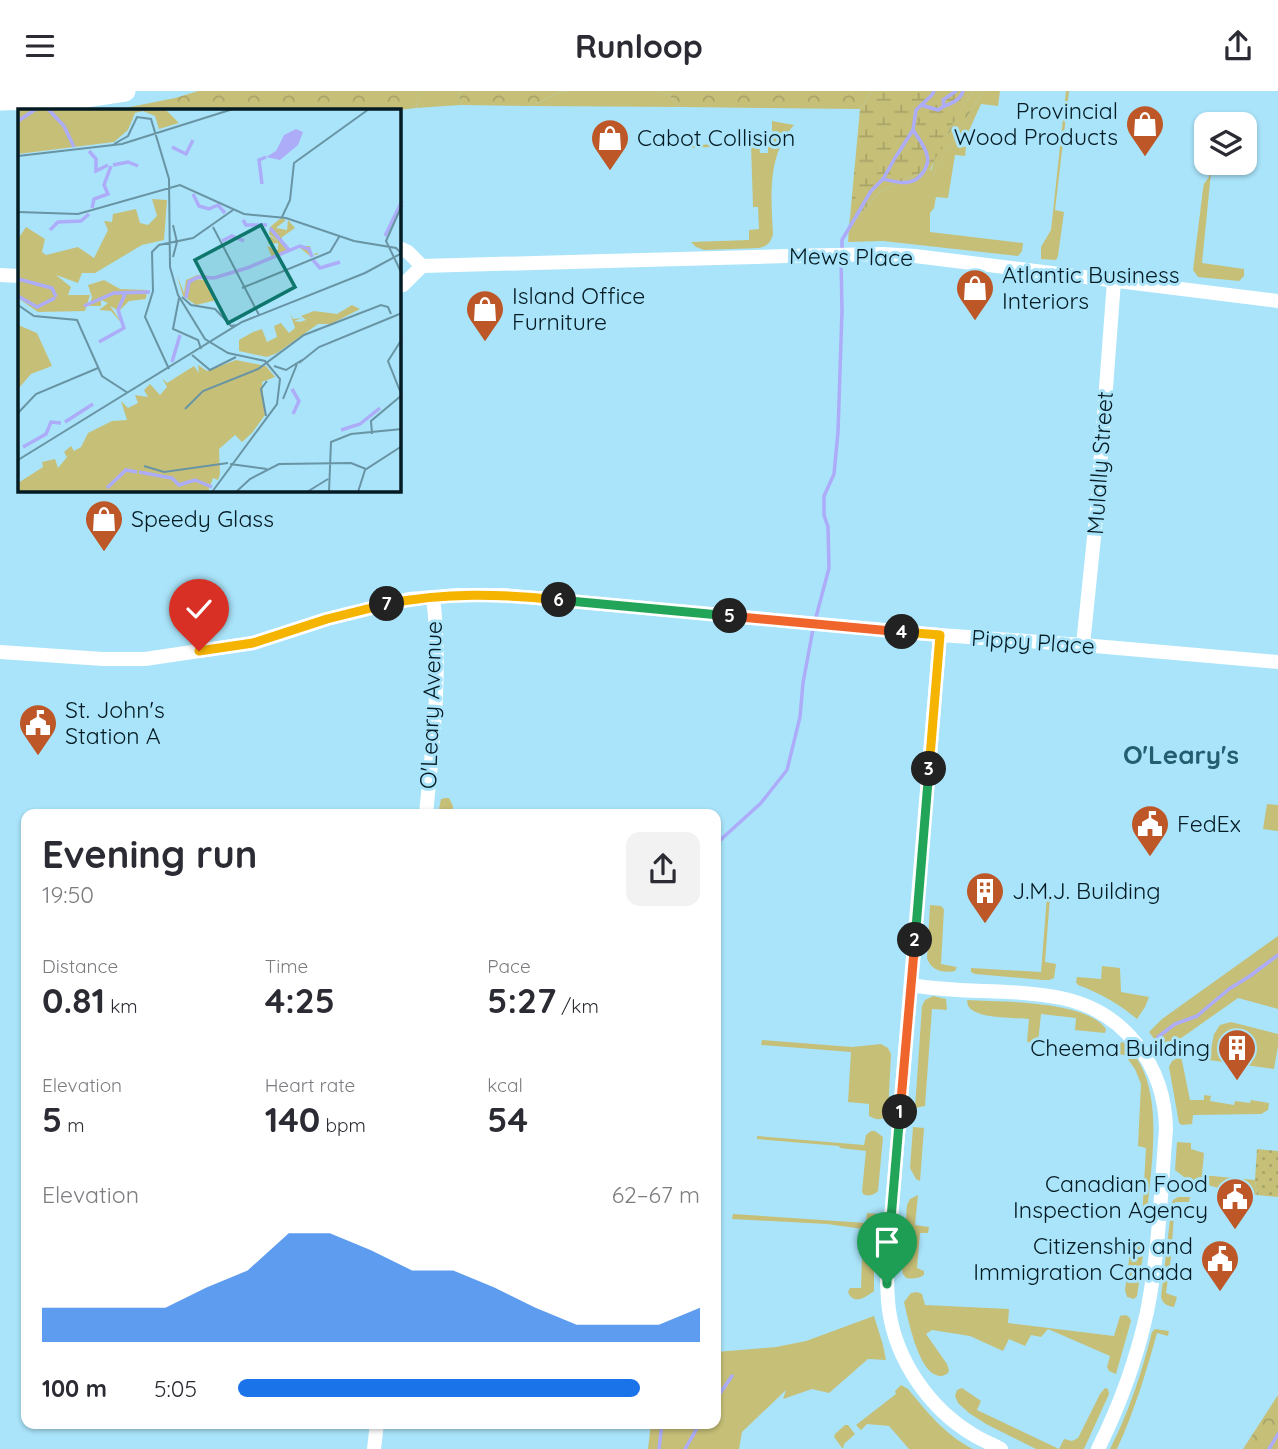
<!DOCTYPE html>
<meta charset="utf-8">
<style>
body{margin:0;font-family:Quicksand,sans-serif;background:#f2f2f3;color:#2b2b33;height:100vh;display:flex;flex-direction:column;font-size:26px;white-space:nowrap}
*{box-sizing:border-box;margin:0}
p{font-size:23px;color:#7c7c81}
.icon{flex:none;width:38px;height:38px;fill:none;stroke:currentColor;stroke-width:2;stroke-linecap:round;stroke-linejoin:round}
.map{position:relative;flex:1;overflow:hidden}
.details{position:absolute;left:21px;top:718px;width:700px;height:620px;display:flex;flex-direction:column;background:#fff;border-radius:14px;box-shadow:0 2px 5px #0004}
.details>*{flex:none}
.fabs{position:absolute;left:1194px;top:21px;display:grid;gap:14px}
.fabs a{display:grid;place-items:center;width:63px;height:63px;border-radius:14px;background:#fff;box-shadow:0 2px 5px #0004;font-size:35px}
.pin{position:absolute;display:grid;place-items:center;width:60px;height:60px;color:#fff;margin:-72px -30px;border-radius:50% 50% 50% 0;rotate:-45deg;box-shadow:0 0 7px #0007}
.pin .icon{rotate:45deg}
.km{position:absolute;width:35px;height:35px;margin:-18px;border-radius:50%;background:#222;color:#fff;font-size:19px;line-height:35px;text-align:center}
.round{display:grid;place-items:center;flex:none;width:74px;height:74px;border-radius:14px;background:#f2f2f3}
.headline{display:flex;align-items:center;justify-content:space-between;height:119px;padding:0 21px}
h1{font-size:38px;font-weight:700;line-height:52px}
.stats{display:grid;grid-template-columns:repeat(3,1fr);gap:10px;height:119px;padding:7px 21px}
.stats div{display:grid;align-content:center}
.stats b{font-size:35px;font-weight:700}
.stats small{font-size:19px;font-weight:400}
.stats p{font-size:19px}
.chart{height:196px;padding:14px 21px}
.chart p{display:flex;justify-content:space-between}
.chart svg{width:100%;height:126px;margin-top:7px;fill:#1a73e8;opacity:.7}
ul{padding:0 21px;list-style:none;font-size:23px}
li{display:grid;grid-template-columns:112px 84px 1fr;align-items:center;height:52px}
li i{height:18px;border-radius:9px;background:#1a73e8}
header{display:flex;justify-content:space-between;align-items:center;height:91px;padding:0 21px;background:#fff;font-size:32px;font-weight:700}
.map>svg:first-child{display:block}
.grass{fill:#c6bf78}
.forest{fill:url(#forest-crowns)}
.wetland{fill:url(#wetland-marsh)}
.park{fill:url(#park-dots)}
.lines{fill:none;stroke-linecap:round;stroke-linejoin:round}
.stream{stroke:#acacf9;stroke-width:3.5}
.minor{stroke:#fff;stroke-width:14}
.highway{stroke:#fff;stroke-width:21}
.split-1-casing{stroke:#fff;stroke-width:14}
.split-2-casing{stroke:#fff;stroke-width:14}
.split-3-casing{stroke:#fff;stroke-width:14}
.split-4-casing{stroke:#fff;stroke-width:14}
.split-5-casing{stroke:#fff;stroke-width:14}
.split-6-casing{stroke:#fff;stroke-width:14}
.split-7-casing{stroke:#fff;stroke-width:14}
.split-8-casing{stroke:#fff;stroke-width:14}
.split-1{stroke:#22a559;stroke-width:9}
.split-2{stroke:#f0652b;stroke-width:9}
.split-3{stroke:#22a559;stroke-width:9}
.split-4{stroke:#f5b400;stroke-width:9}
.split-5{stroke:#f0652b;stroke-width:9}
.split-6{stroke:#22a559;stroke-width:9}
.split-7{stroke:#f5b400;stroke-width:9}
.split-8{stroke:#f5b400;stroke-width:9}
.labels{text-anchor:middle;stroke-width:6;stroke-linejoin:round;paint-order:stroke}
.poi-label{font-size:23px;fill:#041b23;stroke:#aae4fa;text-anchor:start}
.street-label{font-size:23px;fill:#041b23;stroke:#aae4fa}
.quarter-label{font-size:26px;font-weight:bold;fill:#255d70;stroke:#aae4fa}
.inset-river{fill:none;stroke:#acacf9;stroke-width:3.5}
.inset-road{fill:none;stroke:#6894a4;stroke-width:2}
.view{fill:#0f766e;fill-opacity:0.15;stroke:#0f766e;stroke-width:3.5}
.inset-edge{fill:none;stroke:#041b23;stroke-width:3.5}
</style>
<header><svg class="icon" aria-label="menu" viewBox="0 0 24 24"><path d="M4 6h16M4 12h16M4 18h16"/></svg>Runloop<svg class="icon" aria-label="share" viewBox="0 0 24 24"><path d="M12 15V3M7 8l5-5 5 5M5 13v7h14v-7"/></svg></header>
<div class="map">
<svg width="1278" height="1358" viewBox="0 0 1278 1358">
<defs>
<pattern id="forest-crowns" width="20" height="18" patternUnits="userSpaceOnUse" patternTransform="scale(1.75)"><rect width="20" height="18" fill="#c6bf78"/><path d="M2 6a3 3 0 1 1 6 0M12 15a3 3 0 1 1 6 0" fill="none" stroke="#a8a468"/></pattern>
<pattern id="wetland-marsh" width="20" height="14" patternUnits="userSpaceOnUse" patternTransform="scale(1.75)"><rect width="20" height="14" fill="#c6bf78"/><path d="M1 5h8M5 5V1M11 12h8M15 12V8" fill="none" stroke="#a8a468"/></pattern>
<pattern id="park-dots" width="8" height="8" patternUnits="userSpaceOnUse" patternTransform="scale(1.75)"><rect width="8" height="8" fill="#c6bf78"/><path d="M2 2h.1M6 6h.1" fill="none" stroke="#a8a468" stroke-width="1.8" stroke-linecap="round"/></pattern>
</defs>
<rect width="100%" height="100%" fill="#aae4fa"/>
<g class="grass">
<polygon points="419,0 458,0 461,14 416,17"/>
<polygon points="568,0 658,0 669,4 680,16 531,15 558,2"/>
<polygon points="983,0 1000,0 998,15 981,13 966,46 961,46 960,55 966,56 965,65 955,64 948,107 936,106 934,117 930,122 930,141 1023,152 1022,160 1018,165 883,150 848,151 849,137 879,101 931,77 931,86"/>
<polygon points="1066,0 1069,0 1055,119 1064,121 1058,165 1056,169 1041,168 1041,156 1051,139"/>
<path d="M772,30L794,34C767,64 771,106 773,143C771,151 768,155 759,157L704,159L696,156L691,151L749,149V139L759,138L758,116H753L751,54L689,57V54L756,52L759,54L760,62H768V52L772,50Z"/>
<polygon points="1211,72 1212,72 1202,172 1244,178 1244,185 1239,190 1198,186 1193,179 1203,98 1204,93 1209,86"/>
<polygon points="445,707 449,707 453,715 452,723 438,723 441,708"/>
<polygon points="1267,713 1278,714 1278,740 1263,738"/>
<polygon points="720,756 720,808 716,862 716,757"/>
<polygon points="1047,805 1050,806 1045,871 1056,873 1054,887 1049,889 1043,889 975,883 971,881 971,877 1041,881"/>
<path d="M930,814L941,815L944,818L941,873L957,876L955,880C943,882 931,880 927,867Z"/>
<polygon points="1278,845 1278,918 1238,907 1177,950 1167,953 1158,953 1149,941 1162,928"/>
<path d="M1102,875L1120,877L1121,901L1149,906L1145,916L1137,928C1119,913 1100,902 1078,894L1076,891L1077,886L1101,888Z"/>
<polygon points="933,905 946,908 947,919 932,918 925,1015 915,1017 922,915 925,909"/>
<path d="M967,909C1000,911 1086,909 1106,938L1105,942L1075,939L1076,927L1041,923L1038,952L1027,951L1029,928C1015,927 982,927 972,919C967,915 968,914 967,909Z"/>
<polygon points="1231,931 1278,943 1278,955 1274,978 1209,969 1214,943 1220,934"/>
<path d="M762,949L852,956L881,953L888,957L891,963L888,1024C881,1030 877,1029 869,1025V1013L848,1011L851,961L761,954Z"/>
<path d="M1123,951C1168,991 1151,1071 1147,1124L1145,1127L1142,1128L1146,1057L1138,1055L1141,993L1135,978L1125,964L1115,963C1115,957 1117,953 1123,951Z"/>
<polygon points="1181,965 1190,1009 1204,1009 1204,1004 1211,1005 1210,1010 1234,1014 1235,1010 1250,1012 1251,1009 1269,1012 1268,1019 1261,1023 1193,1024 1192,1033 1182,1034 1179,1032 1169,976 1172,970"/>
<polygon points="913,1036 924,1037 920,1090 916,1088 910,1077"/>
<path d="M871,1040H875L883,1046L878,1100C874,1104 869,1106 863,1103L862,1100L866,1060L840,1057L839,1055L757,1048V1045L864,1054L866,1044Z"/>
<polygon points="1177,1051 1191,1052 1191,1058 1204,1062 1202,1084 1255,1089 1257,1104 1232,1101 1208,1094 1189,1090 1175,1079"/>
<path d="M918,1104L915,1134L929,1136L928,1142H920L917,1177L924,1180V1184C918,1188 912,1188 906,1187L903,1183L902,1178L907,1114L910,1108Z"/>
<path d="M1178,1106H1190L1189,1111H1175L1171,1166L1166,1202L1177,1206L1174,1216C1167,1215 1163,1213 1161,1206L1172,1112L1173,1109Z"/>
<path d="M867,1122L878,1123V1137L874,1166V1200C866,1206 854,1215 848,1201L850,1197H861L863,1138L827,1133L732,1128L733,1123L866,1132Z"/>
<polygon points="1131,1154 1141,1154 1144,1157 1137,1205 1134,1208 1127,1206 1125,1199"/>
<path d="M917,1201L922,1203L925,1214L1009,1218L1008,1232L1114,1245L1120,1225L1126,1224L1130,1227L1131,1230L1116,1283L1109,1280L1107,1276L1110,1265L1048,1238L1041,1246L1031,1244L1025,1255L1009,1248L1003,1260L970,1245L932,1239L926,1243L947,1273L949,1280L947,1283C942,1285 941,1286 936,1284C918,1278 908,1228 904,1211L911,1202Z"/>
<polygon points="874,1225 883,1254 886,1269 868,1268 829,1302 812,1298 783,1308 786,1299 742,1341 739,1358 648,1358 651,1332 716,1332 716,1261 776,1256 806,1250"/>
<path d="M1155,1238L1169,1240L1168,1245L1157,1242C1146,1282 1134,1321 1117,1358H1110C1129,1321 1142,1281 1152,1241Z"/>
<path d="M901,1294L908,1298C926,1320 946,1345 973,1358H909L889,1335L867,1333L861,1339L856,1334L896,1303L895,1300Z"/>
<polygon points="962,1297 981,1310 977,1319 1059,1358 1064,1348 1072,1350 1078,1347 1100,1303 1105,1297 1108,1298 1109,1303 1084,1358 1036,1358 986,1333 969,1322 958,1312 955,1305 957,1299"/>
<polygon points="845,1334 848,1334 855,1343 844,1353 843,1358 834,1346 835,1343"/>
</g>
<g class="forest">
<polygon points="198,0 419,0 419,1 416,17 399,19 126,19 125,17 175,7"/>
<polygon points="458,0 568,0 558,2 531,15 461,14"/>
<polygon points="658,0 873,0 860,18 680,16 669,4"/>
<path d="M973,0H983L930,88C932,62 959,23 973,0Z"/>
<polygon points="1278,1304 1278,1358 1243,1358"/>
</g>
<polygon class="wetland" points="873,0 973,0 949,39 931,77 879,101 849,137 860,18"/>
<polygon class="park" points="1257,1058 1278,1060 1278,1106 1257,1104 1255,1089"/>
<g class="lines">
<g class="stream">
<polyline points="921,14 938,19 944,15 943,9 956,0"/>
<path d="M944,15C952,13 961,8 963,0"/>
<path d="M883,88C899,92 914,96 924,80C927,75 929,70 927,64C925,55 918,47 913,39"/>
<polyline points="842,161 842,149 871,100 883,88 895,67 913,39 916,19 932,4 934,0"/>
<polyline points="815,530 829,477 828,436 824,424 824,405 834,383 838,341 842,220 841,168"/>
<polyline points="716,753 761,712 787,679 800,626 803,592 813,538"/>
<polyline points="1158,946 1175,933 1197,925 1229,898 1250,885 1278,864"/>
<polyline points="716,1308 732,1285"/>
<polyline points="659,1358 662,1332"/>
<polyline points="685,1358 700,1332"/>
<polyline points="1269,1358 1278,1343"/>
</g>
<g class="minor">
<polyline points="399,157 408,161 422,175"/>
<polyline points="0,184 19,185"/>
<polyline points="399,195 403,194 422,175 787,165 883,163 915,165 1278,210"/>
<path d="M940,544L887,1175C887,1190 887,1205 889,1219C896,1269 929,1317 972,1343C981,1349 992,1353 1001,1358"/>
<polyline points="1083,554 1097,417 1114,190"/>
<polyline points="0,561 103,568 145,568 253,552 327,528 409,508 458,504 503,504 940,544 1083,554 1278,571"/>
<path d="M426,723C433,651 442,578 433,506"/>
<path d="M911,894C960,903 1012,897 1061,907C1125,920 1165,975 1166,1038C1161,1099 1159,1161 1147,1221C1137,1266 1119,1316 1098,1358"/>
<polyline points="374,1358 377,1332"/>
</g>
<polyline class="highway" points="0,9 79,7 125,0"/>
</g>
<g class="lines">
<defs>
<polyline id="split-1" points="887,1193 887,1175 900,1021"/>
<polyline id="split-2" points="900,1021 915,849"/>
<polyline id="split-3" points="915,849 929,678"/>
<polyline id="split-4" points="902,541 940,544 929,678"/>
<polyline id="split-5" points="730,525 902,541"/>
<polyline id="split-6" points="559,509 730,525"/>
<path id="split-7" d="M387,513C445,501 501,503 559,509"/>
<polyline id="split-8" points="199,560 253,552 327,528 387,513"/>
</defs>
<use href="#split-1" class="split-1-casing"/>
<use href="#split-2" class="split-2-casing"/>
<use href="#split-3" class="split-3-casing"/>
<use href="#split-4" class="split-4-casing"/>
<use href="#split-5" class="split-5-casing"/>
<use href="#split-6" class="split-6-casing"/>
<use href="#split-7" class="split-7-casing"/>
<use href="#split-8" class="split-8-casing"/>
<use href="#split-1" class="split-1"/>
<use href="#split-2" class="split-2"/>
<use href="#split-3" class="split-3"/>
<use href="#split-4" class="split-4"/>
<use href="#split-5" class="split-5"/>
<use href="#split-6" class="split-6"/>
<use href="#split-7" class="split-7"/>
<use href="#split-8" class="split-8"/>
</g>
<defs>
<symbol id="shop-pin" viewBox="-11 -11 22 30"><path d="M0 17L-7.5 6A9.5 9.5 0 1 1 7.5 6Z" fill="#bd5727" stroke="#aae4fa"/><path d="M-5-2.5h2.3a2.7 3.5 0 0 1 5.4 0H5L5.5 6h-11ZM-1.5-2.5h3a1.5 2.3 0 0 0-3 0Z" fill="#fff"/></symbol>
<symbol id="civic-pin" viewBox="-11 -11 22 30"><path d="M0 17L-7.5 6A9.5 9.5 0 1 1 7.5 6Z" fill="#bd5727" stroke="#aae4fa"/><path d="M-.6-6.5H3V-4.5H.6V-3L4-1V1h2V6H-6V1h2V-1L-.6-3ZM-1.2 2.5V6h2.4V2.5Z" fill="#fff"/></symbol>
<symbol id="building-pin" viewBox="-11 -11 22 30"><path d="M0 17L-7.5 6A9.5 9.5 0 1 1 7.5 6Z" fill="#bd5727" stroke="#aae4fa"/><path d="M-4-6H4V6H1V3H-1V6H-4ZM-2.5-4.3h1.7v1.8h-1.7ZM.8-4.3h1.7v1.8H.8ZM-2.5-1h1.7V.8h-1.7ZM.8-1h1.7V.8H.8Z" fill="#fff"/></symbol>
</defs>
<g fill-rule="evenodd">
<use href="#shop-pin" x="1123" y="11" width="44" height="60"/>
<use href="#shop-pin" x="588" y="25" width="44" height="60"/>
<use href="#shop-pin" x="953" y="175" width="44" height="60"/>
<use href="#shop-pin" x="463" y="196" width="44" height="60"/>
<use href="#shop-pin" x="82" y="406" width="44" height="60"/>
<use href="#civic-pin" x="16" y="610" width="44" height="60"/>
<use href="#civic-pin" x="1128" y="711" width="44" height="60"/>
<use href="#building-pin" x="963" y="778" width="44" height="60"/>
<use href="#building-pin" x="1215" y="935" width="44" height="60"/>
<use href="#civic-pin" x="1213" y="1084" width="44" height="60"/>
<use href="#civic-pin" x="1198" y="1146" width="44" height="60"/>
</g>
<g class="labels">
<g class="poi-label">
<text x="1118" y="28" text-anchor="end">Provincial<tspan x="1118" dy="26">Wood Products</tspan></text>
<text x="637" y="55">Cabot Collision</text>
<text x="1002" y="192">Atlantic Business<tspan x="1002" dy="26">Interiors</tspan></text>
<text x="512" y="213">Island Office<tspan x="512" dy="26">Furniture</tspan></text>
<text x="131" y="436">Speedy Glass</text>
<text x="65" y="627">St. John's<tspan x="65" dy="26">Station A</tspan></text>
<text x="1177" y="741">FedEx</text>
<text x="1012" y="808">J.M.J. Building</text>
<text x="1210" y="965" text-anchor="end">Cheema Building</text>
<text x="1208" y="1101" text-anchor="end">Canadian Food<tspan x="1208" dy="26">Inspection Agency</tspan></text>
<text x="1193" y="1163" text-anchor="end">Citizenship and<tspan x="1193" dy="26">Immigration Canada</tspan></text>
</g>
<g class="street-label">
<text transform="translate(851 166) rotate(1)" y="8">Mews Place</text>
<text transform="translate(1100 372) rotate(-86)" y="8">Mulally Street</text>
<text transform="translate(1033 551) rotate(4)" y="8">Pippy Place</text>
<text transform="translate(431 614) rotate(-88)" y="8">O'Leary Avenue</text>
</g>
<g class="quarter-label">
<text x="1181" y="673">O'Leary's</text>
</g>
</g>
<g transform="translate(18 18)">
<rect width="383" height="383" fill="#aae4fa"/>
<path d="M263,109L268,111L258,119L269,121L270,111L277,119L264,128V134L272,140L282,137H292L294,147L298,144L301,145L292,147L281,138L229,160L254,148L249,137L260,141V134L250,135L252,127L261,133L251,125L252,118Z" fill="#c6bf78"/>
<path d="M0,0H147L161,14L141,20L137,7L125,2L117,4L110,21L96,33L0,45ZM134,90L149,91L146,131L124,136L77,164H64L60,174L38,166L53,178L50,186H72L67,202L20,203L0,189V130L8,118L27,130L24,143L28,146L60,138L76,149L90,121L86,112L94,113L95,105L118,100L122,114L130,116L139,107ZM159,166L166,184L168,171L179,166H190L175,170L189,171L199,191L178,196L165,187ZM86,171L102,180L129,181L128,190L111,192L101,202L92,197L107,218L93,202L81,201L90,194L83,191V197H71L74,188L70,176ZM334,196L342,200L313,215H300L259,244L249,248L221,242V231L235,223L244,220L249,233L259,228L256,217L263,214L271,224L277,219L272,204L275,210L284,209L276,212L282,213L288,211L283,207L296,202L319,205ZM0,216L19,224L34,257L13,265L0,280ZM218,251L248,257L257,268L244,273L247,306L234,324L224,333L217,326L201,340L202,365L200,371L195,369L190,383H0V374L25,358L24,353L37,350L40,359L49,348L46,343L53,337L56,342L63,338L70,324L94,312L109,311L103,292L110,299L120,294L117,286L130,288L126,281L132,275L142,286L149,278L144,269L149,274L176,257L181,264L180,256L189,262Z" fill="#c6bf78"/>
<path d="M278,20L285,23L280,36L262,51L248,48L258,42L266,26Z" fill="#acacf9"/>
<path class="inset-river" d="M30,0L46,17L56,38M0,12L18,0M154,38L168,45L175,31M71,42L78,50V62L90,56M95,56L110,53L120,57M244,75L241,51L248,48M175,85L181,97L191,100L200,96L207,104M74,99L76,90L90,85L86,76L93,57M225,111L228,116H249M252,119L271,141M32,121L40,113L63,112L71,105M367,127L384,92M204,132L214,127L226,132M295,151L302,159L322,153M0,170L34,179L38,188M0,187L19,198L37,189M168,189L171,173L180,168L196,169L229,159L282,137L291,140L294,148M66,197L96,184L132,183M81,233L106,219L100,201L107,185M154,253L162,226M274,280L281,292L275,305M47,313L75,295M323,321L342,315L362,299M5,338L28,325L33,313L43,314M121,363L154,369L161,376L177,371L194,378M89,379L108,361L119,363"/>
<path class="inset-road" d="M96,35L110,27L119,8L133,10L151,70L152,158L160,186L187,230L210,244L247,252L262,270L259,295L194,383M0,47L104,35L215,0M384,96L368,132L384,165M0,103L60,105L162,76L226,105L268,109L336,132L378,139L384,145M264,108L272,91L276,54L351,0M155,116L159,133L155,148M195,118L241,206M224,179L312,143L321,128M164,188L173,196L197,200L213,217L219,216M161,189L155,220L180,231L183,240M0,196L16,207L59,211L84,267L110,284M384,230L370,252L384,287M174,246L192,261L218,248M281,254L301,238L384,204M256,257L268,261L284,251M151,260L127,208L135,182L134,143L141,136L175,129L215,101M265,290L279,255M167,300L185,282L240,260L286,226L363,196L370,198L373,205M0,304L18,285L80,259M248,307L243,280L249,272M354,325L353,312L384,286M0,351L224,213L347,164L384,144M212,355L249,360M126,357L146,363L210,354M218,383L232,370L261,355L333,354L348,360M289,383L310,370M311,383L313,333L333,325L384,320M340,383L347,361L384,337"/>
<path class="view" d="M243,116L277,178L210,214L177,151Z"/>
<rect width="383" height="383" class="inset-edge"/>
</g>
</svg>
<div class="fabs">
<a><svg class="icon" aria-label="layers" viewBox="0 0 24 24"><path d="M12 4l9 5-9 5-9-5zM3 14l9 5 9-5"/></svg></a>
</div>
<div class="pin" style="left:887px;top:1193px;background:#1e9e55"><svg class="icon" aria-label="arrive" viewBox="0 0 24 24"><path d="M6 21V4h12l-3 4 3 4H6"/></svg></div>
<div class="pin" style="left:199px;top:560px;background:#d93025"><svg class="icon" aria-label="check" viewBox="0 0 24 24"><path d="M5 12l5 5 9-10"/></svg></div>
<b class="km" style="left:900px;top:1021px">1</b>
<b class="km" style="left:915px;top:849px">2</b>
<b class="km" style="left:929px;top:678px">3</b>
<b class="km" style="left:902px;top:541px">4</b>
<b class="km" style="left:730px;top:525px">5</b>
<b class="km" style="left:559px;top:509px">6</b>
<b class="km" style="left:387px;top:513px">7</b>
<section class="details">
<div class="headline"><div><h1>Evening run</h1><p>19:50</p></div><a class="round"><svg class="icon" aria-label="share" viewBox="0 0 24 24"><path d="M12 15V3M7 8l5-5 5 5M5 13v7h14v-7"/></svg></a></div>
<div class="stats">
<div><p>Distance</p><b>0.81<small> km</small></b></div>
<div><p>Time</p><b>4:25</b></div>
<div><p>Pace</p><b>5:27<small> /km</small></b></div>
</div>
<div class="stats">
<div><p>Elevation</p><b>5<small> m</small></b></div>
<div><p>Heart rate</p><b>140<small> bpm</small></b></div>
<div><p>kcal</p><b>54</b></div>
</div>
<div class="chart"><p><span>Elevation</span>62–67 m</p>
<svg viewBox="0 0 160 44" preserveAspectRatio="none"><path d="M0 44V32L10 32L20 32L30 32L40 25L50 19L60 6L70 6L80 12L90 19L100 19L110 25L120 32L130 38L140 38L150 38L160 32V44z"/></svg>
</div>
<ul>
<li><b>100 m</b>5:05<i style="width:87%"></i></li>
</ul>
</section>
</div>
